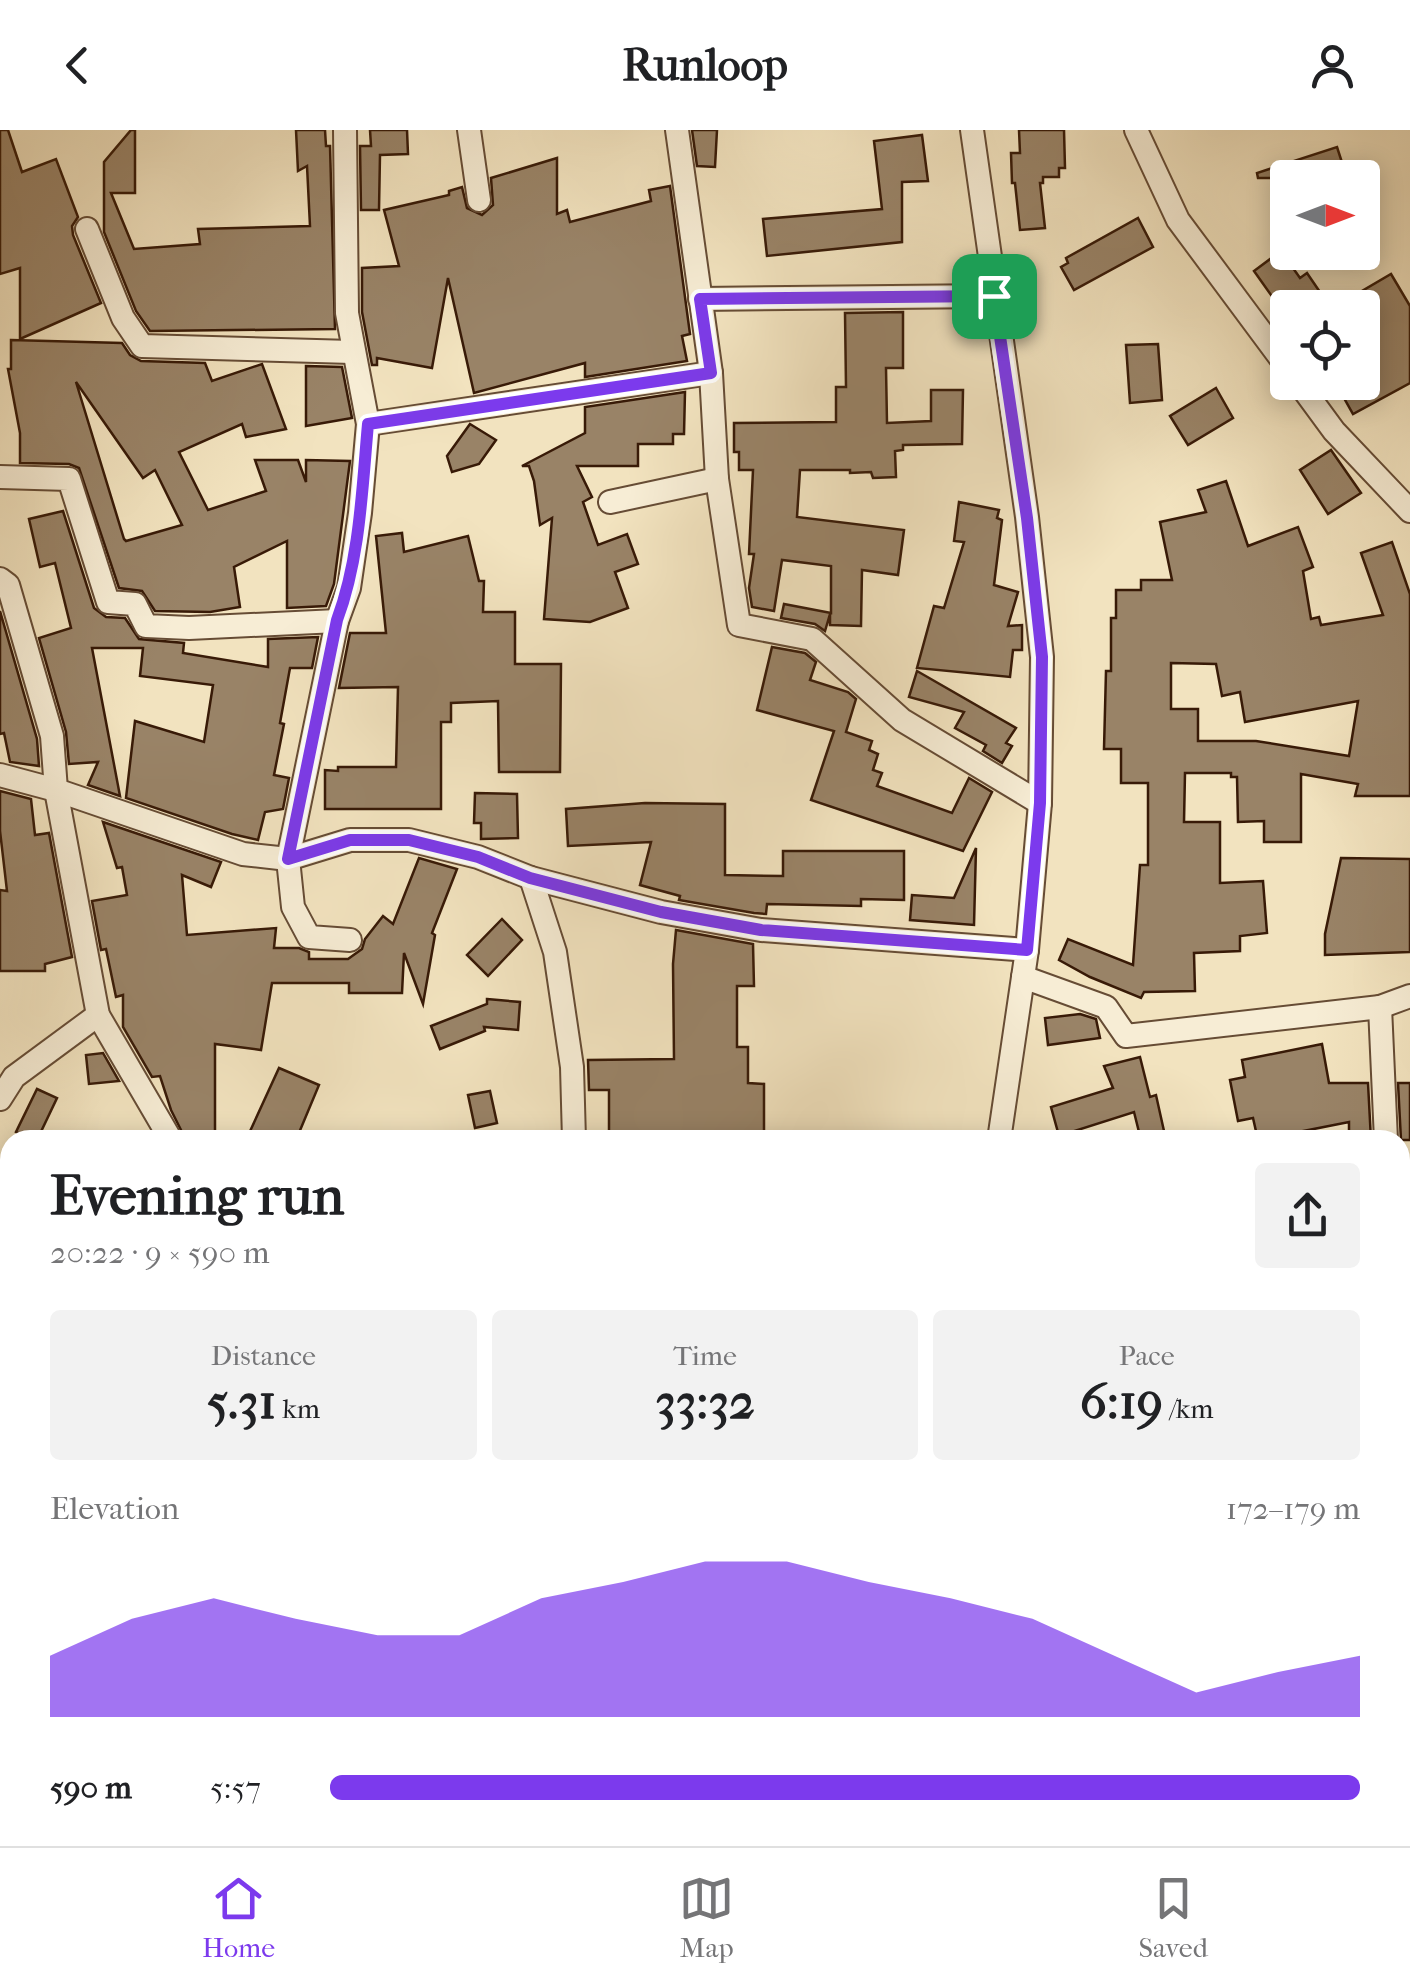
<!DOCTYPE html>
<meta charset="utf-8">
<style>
body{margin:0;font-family:"IM FELL French Canon",serif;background:#f2f2f2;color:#202124;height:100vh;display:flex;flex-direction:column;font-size:38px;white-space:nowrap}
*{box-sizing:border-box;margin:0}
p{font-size:32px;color:#757577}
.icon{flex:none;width:55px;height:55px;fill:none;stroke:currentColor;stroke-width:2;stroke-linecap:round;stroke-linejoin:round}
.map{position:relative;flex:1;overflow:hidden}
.drawer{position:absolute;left:0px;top:1000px;width:1410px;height:718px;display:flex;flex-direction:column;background:#fff;border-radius:30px 30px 0 0;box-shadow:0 5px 25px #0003}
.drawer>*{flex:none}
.needle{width:65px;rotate:90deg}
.buttons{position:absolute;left:1270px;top:30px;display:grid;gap:20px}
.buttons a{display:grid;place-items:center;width:110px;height:110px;border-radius:10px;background:#fff;box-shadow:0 5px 25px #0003;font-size:50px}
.pin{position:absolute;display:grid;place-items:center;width:85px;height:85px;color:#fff;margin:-42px;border-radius:20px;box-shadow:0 5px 15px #0006}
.round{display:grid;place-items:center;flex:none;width:105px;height:105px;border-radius:10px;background:#f2f2f2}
.head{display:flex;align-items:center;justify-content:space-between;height:170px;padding:0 50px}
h1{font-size:55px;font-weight:700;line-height:75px}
.stats{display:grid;grid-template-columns:repeat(3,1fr);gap:15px;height:170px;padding:10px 50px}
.stats div{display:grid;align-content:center;border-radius:10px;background:#f2f2f2;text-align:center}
.stats b{font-size:50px;font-weight:700}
.stats small{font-size:28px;font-weight:400}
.stats p{font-size:28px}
.chart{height:280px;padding:20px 50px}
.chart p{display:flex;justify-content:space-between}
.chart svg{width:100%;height:180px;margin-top:10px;fill:#7c3aed;opacity:.7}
ul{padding:0 50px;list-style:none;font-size:32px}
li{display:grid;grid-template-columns:160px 120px 1fr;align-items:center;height:75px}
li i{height:25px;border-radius:12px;background:#7c3aed}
header{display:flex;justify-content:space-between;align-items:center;height:130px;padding:0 50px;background:#fff;font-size:45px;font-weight:700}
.tabs{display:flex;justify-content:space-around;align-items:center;height:140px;border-top:2px solid #e0e0e0;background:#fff;font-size:28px;color:#757577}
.tabs a{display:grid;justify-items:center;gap:5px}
.tabs .current{color:#7c3aed}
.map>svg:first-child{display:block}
.building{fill:#998367;stroke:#381a07;stroke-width:2.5;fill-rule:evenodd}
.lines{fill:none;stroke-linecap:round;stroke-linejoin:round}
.street-casing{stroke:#664c35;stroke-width:26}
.street{stroke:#f7edd5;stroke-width:22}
.route-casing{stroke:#fff;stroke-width:20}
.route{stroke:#7c3aed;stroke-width:12}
</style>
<header><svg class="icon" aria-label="back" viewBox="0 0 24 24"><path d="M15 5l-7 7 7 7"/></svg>Runloop<svg class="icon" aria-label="person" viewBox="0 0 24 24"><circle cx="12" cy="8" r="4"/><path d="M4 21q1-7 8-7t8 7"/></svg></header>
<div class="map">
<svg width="1410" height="1716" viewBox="0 0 1410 1716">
<rect width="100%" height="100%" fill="#f2e3bf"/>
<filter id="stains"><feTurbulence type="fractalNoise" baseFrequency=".002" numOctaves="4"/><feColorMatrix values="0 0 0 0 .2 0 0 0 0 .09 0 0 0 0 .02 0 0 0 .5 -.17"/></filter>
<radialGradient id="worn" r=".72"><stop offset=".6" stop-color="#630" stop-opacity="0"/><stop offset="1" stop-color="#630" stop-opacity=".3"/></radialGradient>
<g class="building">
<polygon points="0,0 8,0 22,42 56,29 78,87 72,96 73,105 101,173 20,209 20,138 0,144"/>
<polygon points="131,0 135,0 135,63 111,63 134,119 200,114 198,99 310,96 307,36 298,41 296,0 325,0 326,16 330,16 335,199 150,201 136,181 104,102 104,32"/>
<polygon points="370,0 407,0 408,24 380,25 379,80 361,80 360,16 371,16"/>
<polygon points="692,0 717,0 715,37 697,36"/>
<polygon points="1019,0 1064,0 1065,38 1059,38 1059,47 1043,47 1043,53 1040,53 1045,98 1020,100 1015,53 1012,53 1011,23 1020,23"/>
<polygon points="922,5 928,51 902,52 902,112 767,126 763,89 882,79 874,11"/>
<polygon points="1337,17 1347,48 1258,48 1257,43"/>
<polygon points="557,28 557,84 567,80 570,92 651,71 649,60 670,56 690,204 682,206 687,231 585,247 585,233 474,263 448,148 432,238 377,228 377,235 372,235 362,182 362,138 399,136 384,80 449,65 449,61 462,57 467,78 482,85 493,75 491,48"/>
<polygon points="1138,88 1153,117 1074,160 1061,137 1068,133 1066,128"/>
<polygon points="1281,121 1300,148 1307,143 1324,168 1310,178 1288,177 1288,189 1254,141"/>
<polygon points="1391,144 1410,176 1410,253 1353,284 1335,252 1362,252 1362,161"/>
<polygon points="903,182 903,238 886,238 887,293 931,291 931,260 963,260 962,314 903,315 903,320 895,321 896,347 873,348 871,342 850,343 850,340 800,340 797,387 904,400 898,445 862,440 861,496 830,495 830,484 825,501 815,494 781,488 784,474 831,483 831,436 782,430 774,481 752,477 749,458 754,424 749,424 753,340 739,340 739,322 734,322 734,293 836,292 836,257 846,257 845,183"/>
<path d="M11,210L122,213L130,225L141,231L205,233L212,251L262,234L286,299L246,307L242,294L179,322L208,380L266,361L255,330H298L306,352V330L350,331L334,454L326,476L287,478V411L234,437L240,477L210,482L155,481L142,461L119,458L79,338L69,334L20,333V303L8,239H11ZM76,252L143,348L155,340L182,395L126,411L124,409Z"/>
<polygon points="1158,214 1162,270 1130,273 1126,215"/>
<polygon points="306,236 342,237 352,288 306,296"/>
<polygon points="1216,258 1233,288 1188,315 1170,286"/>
<polygon points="685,262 684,304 673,304 673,314 638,314 638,336 577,336 592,367 583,372 598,415 627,404 638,434 615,442 628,478 590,492 544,489 552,388 540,395 534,351 529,336 522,336 585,303 585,277"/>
<polygon points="470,294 496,310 479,334 452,342 447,326"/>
<polygon points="1331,320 1361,363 1328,384 1300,340"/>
<path d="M1226,351L1248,416L1298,397L1313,437L1303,441L1311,489L1319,487L1321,495L1383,485L1361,423L1392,412L1410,464V666H1355L1358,654L1301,644V712H1264V691L1238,692L1237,647H1231V643H1185L1184,692H1220V753L1263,751L1267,803L1240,806V821L1194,823L1195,861L1144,862L1141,868L1090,847L1059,830L1068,809L1133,835L1140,735H1148V653H1121V619H1104L1106,541H1111V488H1116V460H1141V450H1172L1160,392L1206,382L1198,360ZM1171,533L1216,534L1222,566L1240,562L1245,592L1358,571L1349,626L1256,611H1198V579H1171Z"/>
<polygon points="959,372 999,380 997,388 1002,390 994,455 1018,462 1008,496 1022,495 1022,520 1013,520 1010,547 917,538 934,476 944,478 964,412 954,411"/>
<polygon points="63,381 94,478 106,487 125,488 139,509 184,513 183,523 268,537 268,509 318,507 312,538 290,538 280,593 284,594 274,645 289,648 283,679 265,682 258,710 232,704 126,668 135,591 204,612 213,555 140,546 143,518 92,518 120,666 88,655 98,632 69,634 66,602 39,508 71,498 55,433 40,437 29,389"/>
<polygon points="402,403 404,422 468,406 479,451 484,451 483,482 515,482 515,534 561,534 560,642 499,642 498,571 451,573 451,592 441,592 441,679 325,679 325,640 338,641 338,637 396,637 398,557 339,558 350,503 386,503 376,406"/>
<polygon points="0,481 37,609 39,636 10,632 4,603 0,604"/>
<polygon points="772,517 805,523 816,532 810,550 848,562 856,569 846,602 872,611 869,620 878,624 873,640 882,643 877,656 952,683 969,648 992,662 963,721 811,670 834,601 757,580"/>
<polygon points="917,541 1016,598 1006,613 1012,616 1002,633 983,621 986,615 955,598 964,582 909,567"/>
<polygon points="0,661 31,669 35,705 49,703 72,827 45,834 45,841 0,841 0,760 7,761 0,701"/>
<polygon points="475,663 517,664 518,708 481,709 481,693 474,693"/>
<polygon points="645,673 725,674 725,745 783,746 783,721 904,721 904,770 861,769 861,776 767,774 766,784 754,783 679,770 680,766 640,755 651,712 568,716 566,679"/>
<polygon points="103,692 221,732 211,757 182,745 187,805 276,798 274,818 299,818 309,822 309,829 348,829 362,819 365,809 383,786 393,794 419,728 457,739 432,803 435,805 423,874 404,823 402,863 349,863 349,853 272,853 261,920 215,914 215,1010 186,1010 171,980 160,946 152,947 123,897 123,865 116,867 106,819 101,820 92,771 127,765 122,737 117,738"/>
<polygon points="976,718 974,795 910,790 912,765 954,768"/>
<polygon points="1341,728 1410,729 1410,822 1325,825 1325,804"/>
<polygon points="502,789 522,810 488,846 467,825"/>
<polygon points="676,800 753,814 754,856 737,856 737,917 748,917 748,953 764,954 764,1003 677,1003 677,1010 609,1010 609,960 589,960 588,930 674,929 673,834"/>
<polygon points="487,869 520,872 518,900 484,897 485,901 440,919 431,896 487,874"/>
<polygon points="1080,884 1096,889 1100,908 1048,915 1045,888"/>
<polygon points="1322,914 1329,953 1368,953 1371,1010 1349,1010 1349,992 1258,1010 1253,988 1238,991 1230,950 1245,947 1242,930"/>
<polygon points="103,923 119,951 89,954 86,925"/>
<polygon points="1140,927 1150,967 1156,965 1166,1010 1141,1010 1134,982 1059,1006 1051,977 1113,958 1104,936"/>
<polygon points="279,938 319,955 296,1010 246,1010"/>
<polygon points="1398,953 1410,953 1410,1010 1401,1010"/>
<polygon points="37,959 57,968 37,1010 33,1010 16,1002"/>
<polygon points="490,961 497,993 475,998 468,965"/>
</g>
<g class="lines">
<defs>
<g id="street">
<polyline points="345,0 347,183 368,294 360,383 349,458 337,491 288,729 293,777 309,807 350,810"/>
<polyline points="469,0 479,70"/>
<polyline points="677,0 711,243 717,349 739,495 812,509 902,590 1040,673"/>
<polyline points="972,0 1027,387 1042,527 1040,673 1027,820 999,1010"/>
<polyline points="1136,0 1178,90 1288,238"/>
<polyline points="87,99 123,188 142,216 352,222"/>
<polyline points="700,169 994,166"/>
<polyline points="1298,252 1334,301 1410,381"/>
<polyline points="368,294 711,243"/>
<polyline points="0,347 69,349 108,472 135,474 146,496 189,498 337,491"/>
<polyline points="610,372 717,349"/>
<polyline points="0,449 8,455 52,606 56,660 98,885 171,1010"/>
<polyline points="0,645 56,660 243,724 288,729 350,710 409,710 478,727 531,748 661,782 761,800 1027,820"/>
<polyline points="531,748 555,822 572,937 574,1010"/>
<polyline points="1023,847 1106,877 1126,906 1380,877 1410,866"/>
<polyline points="1380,877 1386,1010"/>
<polyline points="0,969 14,947 98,885"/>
<polyline points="1400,1148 1410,1151"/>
<polyline points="0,1312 10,1312"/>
<polyline points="1400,1553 1410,1551"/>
<polyline points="236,1708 238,1716"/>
<polyline points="401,1708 403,1716"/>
<polyline points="617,1716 617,1708"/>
<polyline points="821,1716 824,1708"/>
</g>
</defs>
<use href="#street" class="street-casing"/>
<use href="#street" class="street"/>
</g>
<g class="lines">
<defs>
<path id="route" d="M994,166L1027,388L1042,527L1040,673L1027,820L761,800L661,782L530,748L478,727L409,710H350L288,729L337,490C360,428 362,360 368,294L711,243L700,169Z"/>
</defs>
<use href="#route" class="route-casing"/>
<use href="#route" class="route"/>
</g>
<rect width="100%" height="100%" filter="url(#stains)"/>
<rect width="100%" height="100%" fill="url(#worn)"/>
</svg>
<div class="buttons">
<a><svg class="needle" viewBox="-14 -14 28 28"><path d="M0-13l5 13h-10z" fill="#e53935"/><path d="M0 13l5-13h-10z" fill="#757577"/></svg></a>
<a><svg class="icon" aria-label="locate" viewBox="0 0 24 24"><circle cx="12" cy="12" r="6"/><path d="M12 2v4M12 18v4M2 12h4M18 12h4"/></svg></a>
</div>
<div class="pin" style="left:994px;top:166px;background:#1e9e55"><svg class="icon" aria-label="arrive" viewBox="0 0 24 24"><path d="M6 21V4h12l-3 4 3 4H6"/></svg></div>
<section class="drawer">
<div class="head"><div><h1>Evening run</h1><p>20:22 · 9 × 590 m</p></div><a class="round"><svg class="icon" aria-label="share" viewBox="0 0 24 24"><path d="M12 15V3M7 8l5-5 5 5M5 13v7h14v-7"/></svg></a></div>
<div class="stats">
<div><p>Distance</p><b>5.31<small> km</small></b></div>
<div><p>Time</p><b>33:32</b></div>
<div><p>Pace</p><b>6:19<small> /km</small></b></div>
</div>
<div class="chart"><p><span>Elevation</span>172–179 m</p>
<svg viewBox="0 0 160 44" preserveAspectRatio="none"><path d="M0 44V29L10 20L20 15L30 20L40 24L50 24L60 15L70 11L80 6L90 6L100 11L110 15L120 20L130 29L140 38L150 33L160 29V44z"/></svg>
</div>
<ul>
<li><b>590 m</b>5:57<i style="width:100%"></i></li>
</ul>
</section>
</div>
<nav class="tabs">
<a class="current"><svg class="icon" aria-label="home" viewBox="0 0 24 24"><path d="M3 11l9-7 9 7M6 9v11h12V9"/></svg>Home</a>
<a><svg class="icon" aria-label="map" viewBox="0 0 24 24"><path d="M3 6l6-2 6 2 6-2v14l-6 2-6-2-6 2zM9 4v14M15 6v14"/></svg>Map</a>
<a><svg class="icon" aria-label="saved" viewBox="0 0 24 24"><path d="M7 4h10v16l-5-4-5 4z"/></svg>Saved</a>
</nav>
